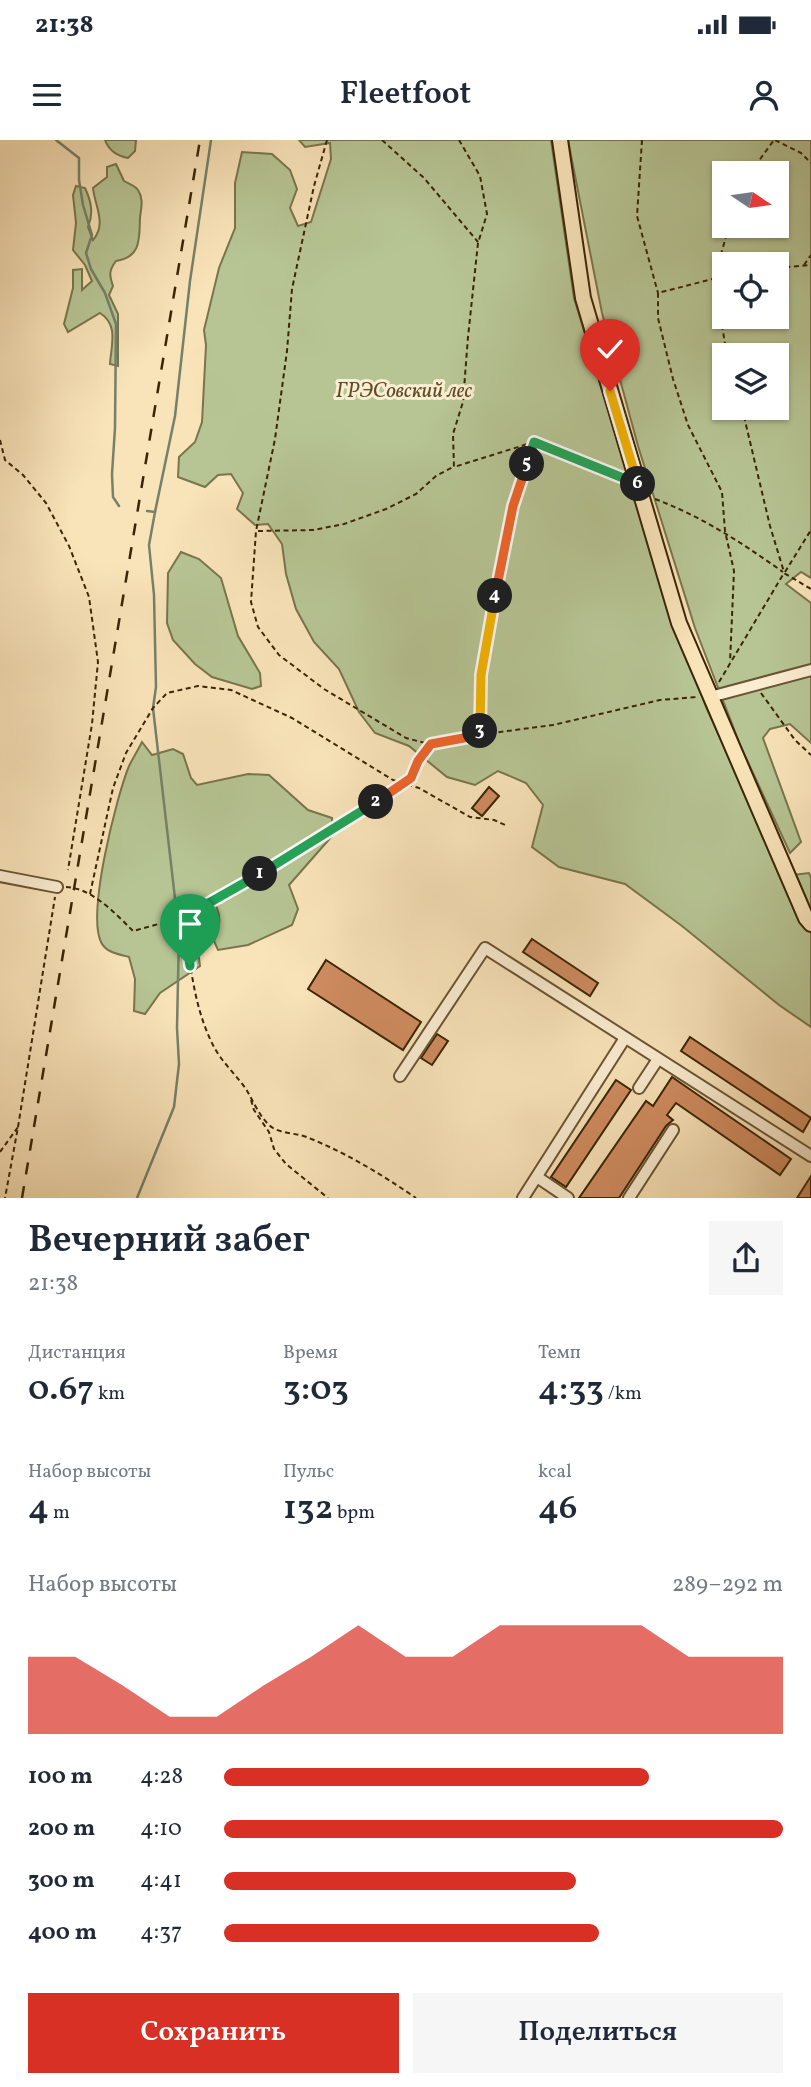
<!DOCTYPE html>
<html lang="ru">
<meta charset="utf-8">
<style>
body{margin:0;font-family:Vollkorn,serif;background:#f6f6f7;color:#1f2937;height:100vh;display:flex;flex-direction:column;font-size:26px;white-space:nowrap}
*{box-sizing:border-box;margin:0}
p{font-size:23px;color:#747a83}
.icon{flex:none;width:38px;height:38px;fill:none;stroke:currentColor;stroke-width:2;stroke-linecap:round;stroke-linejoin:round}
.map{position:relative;height:1058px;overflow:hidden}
.sheet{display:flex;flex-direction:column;background:#fff;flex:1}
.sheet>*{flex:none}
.needle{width:46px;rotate:103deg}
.buttons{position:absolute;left:712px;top:21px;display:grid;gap:14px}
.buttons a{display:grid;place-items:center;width:77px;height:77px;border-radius:0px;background:#fff;box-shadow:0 2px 5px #0004;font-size:35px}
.pin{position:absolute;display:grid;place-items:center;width:60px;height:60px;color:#fff;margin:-72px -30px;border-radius:50% 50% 50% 0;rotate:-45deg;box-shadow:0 0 7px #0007}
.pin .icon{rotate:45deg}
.km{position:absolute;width:35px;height:35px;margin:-18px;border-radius:50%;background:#222;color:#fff;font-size:19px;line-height:35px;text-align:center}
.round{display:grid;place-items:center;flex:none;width:74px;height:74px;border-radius:0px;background:#f6f6f7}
.overview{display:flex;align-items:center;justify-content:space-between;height:119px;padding:0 28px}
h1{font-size:38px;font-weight:600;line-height:52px}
.stats{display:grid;grid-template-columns:repeat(3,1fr);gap:10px;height:119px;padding:7px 28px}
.stats div{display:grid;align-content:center}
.stats b{font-size:35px;font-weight:600}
.stats small{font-size:19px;font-weight:400}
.stats p{font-size:19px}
.chart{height:196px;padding:14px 28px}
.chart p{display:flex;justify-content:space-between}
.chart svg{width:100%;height:126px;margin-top:7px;fill:#d93025;opacity:.7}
.cta{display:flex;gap:14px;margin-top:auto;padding:14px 28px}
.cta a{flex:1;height:80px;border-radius:0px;background:#d93025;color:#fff;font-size:28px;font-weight:600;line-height:80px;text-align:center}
.cta a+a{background:#f6f6f7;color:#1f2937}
ul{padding:0 28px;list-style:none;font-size:23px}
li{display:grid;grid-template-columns:112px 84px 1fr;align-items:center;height:52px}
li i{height:18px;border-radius:9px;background:#d93025}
.status{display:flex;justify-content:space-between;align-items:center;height:49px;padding:0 35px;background:#fff;direction:ltr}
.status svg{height:19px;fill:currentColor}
header{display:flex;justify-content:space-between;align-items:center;height:91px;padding:0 28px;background:#fff;font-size:32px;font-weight:600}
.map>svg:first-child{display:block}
.green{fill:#b7c594;stroke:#79754c;stroke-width:2;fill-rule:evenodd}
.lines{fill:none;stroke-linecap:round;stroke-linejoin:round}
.stream{stroke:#768169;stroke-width:2.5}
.building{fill:#cf8c60;stroke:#3b2504;stroke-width:2}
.minor-casing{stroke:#6a5431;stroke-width:14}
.major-casing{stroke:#3b2504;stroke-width:18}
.path{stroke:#3b2504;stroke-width:2;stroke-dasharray:5 3.5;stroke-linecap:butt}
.minor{stroke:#fbedd2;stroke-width:10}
.major{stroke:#f9e3b9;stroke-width:14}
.rail{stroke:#3b2504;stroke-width:2.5;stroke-dasharray:12 12;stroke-linecap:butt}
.split-1-casing{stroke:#fff;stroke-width:14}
.split-2-casing{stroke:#fff;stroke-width:14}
.split-3-casing{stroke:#fff;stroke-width:14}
.split-4-casing{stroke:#fff;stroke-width:14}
.split-5-casing{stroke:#fff;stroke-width:14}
.split-6-casing{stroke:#fff;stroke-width:14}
.split-7-casing{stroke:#fff;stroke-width:14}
.split-1{stroke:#22a559;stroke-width:9}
.split-2{stroke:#22a559;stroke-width:9}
.split-3{stroke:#f0652b;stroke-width:9}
.split-4{stroke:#f5b400;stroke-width:9}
.split-5{stroke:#f0652b;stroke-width:9}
.split-6{stroke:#22a559;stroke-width:9}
.split-7{stroke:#f5b400;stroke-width:9}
.labels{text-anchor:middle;stroke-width:6;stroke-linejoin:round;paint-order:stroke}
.park-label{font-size:21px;font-style:italic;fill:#5a4d28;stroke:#fbedd2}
</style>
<div class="status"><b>21:38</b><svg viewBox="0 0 49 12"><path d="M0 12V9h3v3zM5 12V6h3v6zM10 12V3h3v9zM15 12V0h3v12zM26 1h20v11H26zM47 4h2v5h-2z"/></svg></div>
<header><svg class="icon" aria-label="menu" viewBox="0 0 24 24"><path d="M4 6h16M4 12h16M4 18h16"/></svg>Fleetfoot<svg class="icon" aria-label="person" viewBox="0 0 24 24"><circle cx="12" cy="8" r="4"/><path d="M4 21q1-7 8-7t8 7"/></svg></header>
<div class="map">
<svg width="811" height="1058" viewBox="0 0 811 1058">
<rect width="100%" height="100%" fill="#f9e3b9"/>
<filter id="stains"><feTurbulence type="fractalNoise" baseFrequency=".00286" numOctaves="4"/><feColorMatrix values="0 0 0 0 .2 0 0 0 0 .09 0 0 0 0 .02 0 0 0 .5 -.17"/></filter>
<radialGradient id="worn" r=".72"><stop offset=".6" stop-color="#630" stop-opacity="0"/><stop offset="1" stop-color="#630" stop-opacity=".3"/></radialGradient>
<g class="green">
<path d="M105,0H136L135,11L128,18C117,16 109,11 105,0Z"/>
<polygon points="299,0 551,0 574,158 668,466 707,569 784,736 809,733 811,738 811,887 779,865 682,786 625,744 559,727 532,707 543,665 526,643 498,631 475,645 447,637 409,606 375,593 359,572 339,529 314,502 296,469 286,434 282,404 268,384 255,385 237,369 243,353 231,334 218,335 205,347 178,337 179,317 195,302 202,282 206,205 204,190 219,128 235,88 235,43 242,12 272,14 290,30 297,49 290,68 298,86 311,82 331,19 330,3 305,7"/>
<path d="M568,0H811V438L801,432L786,444L811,463V603L790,584L770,589L763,598L801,702L790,713L741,607L695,488L638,306L602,173ZM724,33H777V86H724ZM724,124H777V177H724ZM724,215H777V268H724Z"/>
<path d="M116,24L124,41C129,44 134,45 138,50C144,59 141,68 140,78C139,98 142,117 116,121C109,130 109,135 113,146L109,155L118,174V226L110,224C111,205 119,185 100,173L68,192L64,184L73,148V130L82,129V150L92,141L85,125L73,110L76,83L73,55L76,46L85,48C91,61 94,73 88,87L93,100C107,84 95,67 93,48L107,37V27Z"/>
<polygon points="181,412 199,419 221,438 238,496 260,533 261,546 252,549 212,537 195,524 173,500 167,483 168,433"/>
<path d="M142,602L152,615L173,609L183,614L191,638L197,645L248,634L269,635L308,670L332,678V696L289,745L298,769L292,785L248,805L218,810L214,801C219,789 222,778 216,766L194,779L200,826L160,853L145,874L134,871L135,839L129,817C119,814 106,813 101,802C87,773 116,658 129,626C133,618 138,610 142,602Z"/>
</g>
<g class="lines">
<g class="stream">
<polyline points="56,0 79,18 79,40 83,65 92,95 86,113 91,129 105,153 116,184 115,288 112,334 113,357 119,366"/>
<polyline points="155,372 175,276 190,141 211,0"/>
<polyline points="137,1058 174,967 179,924 177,888 179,793 153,568 156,547 154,455 149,405 155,372 147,371"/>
</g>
</g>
<g class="building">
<polygon points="489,647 499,656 482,676 472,668"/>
<polygon points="532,799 598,843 590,856 523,812"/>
<polygon points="326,820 421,882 403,910 308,849"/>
<polygon points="437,894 448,901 432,925 421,918"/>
<polygon points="690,897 811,978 803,992 681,911"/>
<polygon points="672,937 791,1019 780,1035 676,963 667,975 673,980 666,986 619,1058 579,1058 646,961 653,966"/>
<polygon points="616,940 631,950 566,1047 551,1037"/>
<polygon points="811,1036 811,1058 797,1058"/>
</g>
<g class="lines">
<defs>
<g id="minor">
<polyline points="710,557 811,530"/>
<polyline points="0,736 57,747"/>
<polyline points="400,936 485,808 811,1016"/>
<polyline points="639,948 658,919"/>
<polyline points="537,1037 568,1058"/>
<polyline points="523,1058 625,898"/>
<polyline points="629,1058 673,990"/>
</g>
<polyline id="major" points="560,0 583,158 679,483 806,778 811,784"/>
</defs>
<use href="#minor" class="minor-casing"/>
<use href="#major" class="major-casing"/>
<g class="path">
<polyline points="327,0 314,46 292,149 287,211 275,299 256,391 251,462 258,487 279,515 324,549 406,598 429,604"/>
<polyline points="382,0 424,38 478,102"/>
<polyline points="459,0 480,36 487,74 478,103 468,197 463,262 453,294 454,327 534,302 624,338"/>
<polyline points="642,0 637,76 658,153"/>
<polyline points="775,0 801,13 811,23"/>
<polyline points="750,33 774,0"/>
<polyline points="804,125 811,115"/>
<polyline points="777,128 811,125"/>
<polyline points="724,136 658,153 658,178 673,239 688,285 722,352 725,391 734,431 730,522"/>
<polyline points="727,215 714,139 729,86"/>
<polyline points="742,268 770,386 784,432"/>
<polyline points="0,300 5,320 23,335 46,363 69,406 89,457 98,522 92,584 68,730"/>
<path d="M655,359C703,377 742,403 783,432"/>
<polyline points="258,391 313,390 344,384 386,369 416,354 436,336 453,327"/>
<polyline points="785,432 811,390"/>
<polyline points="719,542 784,433 811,449"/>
<polyline points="761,553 795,600 811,615"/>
<polyline points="480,595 481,535 495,458 513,366 534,303"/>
<path d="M66,747C92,748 116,774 133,791L184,777C190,821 193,867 214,907C222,922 236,935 246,949C254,962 260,979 273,988C283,994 298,993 309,998C348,1014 381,1034 416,1058"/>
<polyline points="90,754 113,648 126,613 153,568 167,553 198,546 231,550 292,578 393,640 419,648 470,677 494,680 505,685"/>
<polyline points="185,777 298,711 405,643 411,638 417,621 431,604 469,596 553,585 660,560 697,557"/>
<polyline points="251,960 254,970 269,992 274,1009 286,1024 328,1058"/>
<polyline points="18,987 55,757"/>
<polyline points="0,1012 18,987 5,1058"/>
</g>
<use href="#minor" class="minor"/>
<use href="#major" class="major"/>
<polyline class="rail" points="22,1058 200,0"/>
</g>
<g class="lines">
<defs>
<polyline id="split-1" points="190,826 184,777 260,734"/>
<polyline id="split-2" points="260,734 376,662"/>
<polyline id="split-3" points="376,662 411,638 418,621 431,604 480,595 480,591"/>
<polyline id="split-4" points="480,591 481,535 495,456"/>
<polyline id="split-5" points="495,456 513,366 527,324"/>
<polyline id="split-6" points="527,324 534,302 638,344"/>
<polyline id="split-7" points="610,251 638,344"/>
</defs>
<use href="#split-1" class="split-1-casing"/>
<use href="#split-2" class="split-2-casing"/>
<use href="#split-3" class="split-3-casing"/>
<use href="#split-4" class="split-4-casing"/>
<use href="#split-5" class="split-5-casing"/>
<use href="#split-6" class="split-6-casing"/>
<use href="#split-7" class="split-7-casing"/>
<use href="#split-1" class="split-1"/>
<use href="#split-2" class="split-2"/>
<use href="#split-3" class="split-3"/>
<use href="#split-4" class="split-4"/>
<use href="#split-5" class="split-5"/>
<use href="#split-6" class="split-6"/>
<use href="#split-7" class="split-7"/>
</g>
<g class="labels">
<g class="park-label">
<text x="404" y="257">ГРЭСовский лес</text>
</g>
</g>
<rect width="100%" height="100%" filter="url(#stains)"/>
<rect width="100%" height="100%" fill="url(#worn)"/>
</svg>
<div class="buttons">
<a><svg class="needle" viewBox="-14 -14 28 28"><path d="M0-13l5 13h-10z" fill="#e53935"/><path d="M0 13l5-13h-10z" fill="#747a83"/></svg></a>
<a><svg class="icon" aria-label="locate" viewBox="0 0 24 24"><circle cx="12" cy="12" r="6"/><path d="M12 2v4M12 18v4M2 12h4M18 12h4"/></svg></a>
<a><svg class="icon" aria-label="layers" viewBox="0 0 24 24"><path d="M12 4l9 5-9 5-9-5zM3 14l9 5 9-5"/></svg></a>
</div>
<div class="pin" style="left:190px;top:826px;background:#1e9e55"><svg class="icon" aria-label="arrive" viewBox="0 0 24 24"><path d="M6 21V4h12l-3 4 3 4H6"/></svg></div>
<div class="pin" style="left:610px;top:251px;background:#d93025"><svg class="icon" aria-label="check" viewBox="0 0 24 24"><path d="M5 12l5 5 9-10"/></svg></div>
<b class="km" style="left:260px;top:734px">1</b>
<b class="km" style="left:376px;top:662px">2</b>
<b class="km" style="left:480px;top:591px">3</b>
<b class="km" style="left:495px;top:456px">4</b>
<b class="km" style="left:527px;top:324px">5</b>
<b class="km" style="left:638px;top:344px">6</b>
</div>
<section class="sheet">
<div class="overview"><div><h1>Вечерний забег</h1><p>21:38</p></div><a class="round"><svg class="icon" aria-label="share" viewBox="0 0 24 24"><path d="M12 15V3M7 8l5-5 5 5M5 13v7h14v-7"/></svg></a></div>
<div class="stats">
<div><p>Дистанция</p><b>0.67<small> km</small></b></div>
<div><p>Время</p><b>3:03</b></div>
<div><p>Темп</p><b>4:33<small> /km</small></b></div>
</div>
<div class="stats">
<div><p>Набор высоты</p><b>4<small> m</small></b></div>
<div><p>Пульс</p><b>132<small> bpm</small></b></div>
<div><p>kcal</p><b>46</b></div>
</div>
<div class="chart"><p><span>Набор высоты</span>289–292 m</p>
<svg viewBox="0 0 160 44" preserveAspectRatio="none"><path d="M0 44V17L10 17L20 27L30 38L40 38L50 27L60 17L70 6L80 17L90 17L100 6L110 6L120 6L130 6L140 17L150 17L160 17V44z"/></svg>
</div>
<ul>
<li><b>100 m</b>4:28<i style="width:76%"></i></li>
<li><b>200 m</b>4:10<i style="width:100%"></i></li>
<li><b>300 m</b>4:41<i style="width:63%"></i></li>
<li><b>400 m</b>4:37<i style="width:67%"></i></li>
</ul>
<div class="cta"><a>Сохранить</a><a>Поделиться</a></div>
</section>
